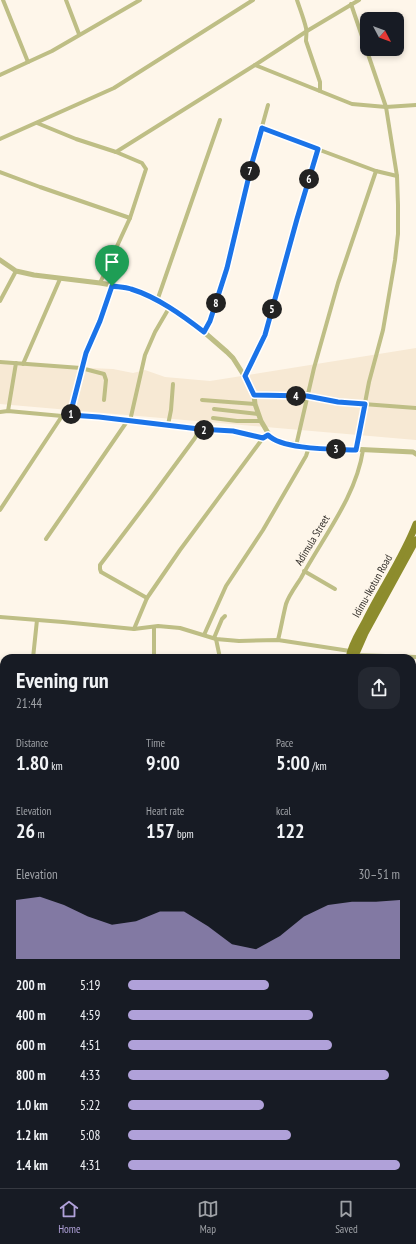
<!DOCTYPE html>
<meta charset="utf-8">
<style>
body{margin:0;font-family:"PT Sans Narrow",sans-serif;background:#242831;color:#f1f3f6;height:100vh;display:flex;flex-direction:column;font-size:15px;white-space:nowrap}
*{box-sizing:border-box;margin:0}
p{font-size:13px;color:#9ea1a6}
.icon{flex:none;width:22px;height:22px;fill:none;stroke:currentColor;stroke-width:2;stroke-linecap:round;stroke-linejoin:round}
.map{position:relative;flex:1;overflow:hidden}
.details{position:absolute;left:0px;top:654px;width:416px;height:534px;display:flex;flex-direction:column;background:#171b24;border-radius:12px 12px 0 0;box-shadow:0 2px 6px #0003}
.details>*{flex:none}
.needle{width:26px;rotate:131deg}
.fabs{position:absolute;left:360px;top:12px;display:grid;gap:8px}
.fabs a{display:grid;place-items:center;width:44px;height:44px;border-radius:8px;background:#171b24;box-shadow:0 2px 6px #0003;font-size:20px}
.pin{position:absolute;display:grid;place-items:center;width:34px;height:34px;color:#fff;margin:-41px -17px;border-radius:50% 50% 50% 0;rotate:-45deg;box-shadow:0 0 4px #0007}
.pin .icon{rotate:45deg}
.km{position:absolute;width:20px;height:20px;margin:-10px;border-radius:50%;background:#222;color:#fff;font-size:11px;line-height:20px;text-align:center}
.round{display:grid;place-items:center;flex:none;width:42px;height:42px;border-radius:12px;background:#242831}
.overview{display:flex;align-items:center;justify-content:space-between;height:68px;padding:0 16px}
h1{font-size:22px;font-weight:800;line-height:30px}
.metrics{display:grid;grid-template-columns:repeat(3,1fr);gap:6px;height:68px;padding:4px 16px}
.metrics div{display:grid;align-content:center}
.metrics b{font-size:20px;font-weight:800}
.metrics small{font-size:11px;font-weight:400}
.metrics p{font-size:11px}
.chart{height:112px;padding:8px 16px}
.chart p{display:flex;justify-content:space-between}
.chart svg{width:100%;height:72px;margin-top:4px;fill:#b0a1d9;opacity:.7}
ul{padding:0 16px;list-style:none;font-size:13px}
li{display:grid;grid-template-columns:64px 48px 1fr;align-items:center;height:30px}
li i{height:10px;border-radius:5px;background:#b0a1d9}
.dock{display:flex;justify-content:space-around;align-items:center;height:56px;border-top:1px solid #363941;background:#171b24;font-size:11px;color:#9ea1a6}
.dock a{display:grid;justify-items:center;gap:2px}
.dock .on{color:#b0a1d9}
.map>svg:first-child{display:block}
.built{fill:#f7e9d4}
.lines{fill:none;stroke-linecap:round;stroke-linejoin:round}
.stream{stroke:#ace099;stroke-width:1.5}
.minor{stroke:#bebe85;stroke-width:4}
.tertiary{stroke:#bebe85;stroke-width:5}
.secondary{stroke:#a3a246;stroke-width:6}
.primary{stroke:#8d8c2d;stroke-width:7}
.route-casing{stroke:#fff;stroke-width:8}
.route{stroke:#1a73e8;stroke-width:5}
.labels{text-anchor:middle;stroke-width:3.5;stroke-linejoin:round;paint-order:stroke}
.street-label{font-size:11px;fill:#332f2a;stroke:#fef6ea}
</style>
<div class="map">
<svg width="416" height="1188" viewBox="0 0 416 1188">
<rect width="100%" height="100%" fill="#fef6ea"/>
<g class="built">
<polygon points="416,348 416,440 0,404 0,361 67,367 113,369 133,373 145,370 165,377 210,381"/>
<polygon points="0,950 4,954 4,1008 0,1017"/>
</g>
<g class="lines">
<polyline class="stream" points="0,814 4,818"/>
<g class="minor">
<polyline points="3,0 28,62"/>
<polyline points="66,0 79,34"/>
<path d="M297,0C300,9 304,19 306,28C307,33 306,37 306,41L320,82V91"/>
<polyline points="351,4 386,107 397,176 398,205 398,234 395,260 383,330 369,382 356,450"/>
<polyline points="255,65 352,104 386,107 416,105"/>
<polyline points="0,75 52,51 140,0"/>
<polyline points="37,123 76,139 116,152 255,65 307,31 359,0"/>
<polyline points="261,128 376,171 397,176"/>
<polyline points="0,139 114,88 253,0"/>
<polyline points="0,172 40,187 130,218"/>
<polyline points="100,283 130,218 146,169 142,163 116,152"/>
<polyline points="0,301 16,271"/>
<polyline points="157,301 220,120"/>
<polyline points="204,332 210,321 227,268 248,180 250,170 268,105"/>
<polyline points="0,362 81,368 104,374 106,380 104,400"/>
<polyline points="23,364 60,279"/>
<polyline points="245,377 265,335 297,219 318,149"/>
<polyline points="254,395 307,396 337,402 416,408"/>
<polyline points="202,400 255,404"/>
<polyline points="214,409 258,414"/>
<polyline points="8,411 16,363"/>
<polyline points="0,412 8,411 62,416 99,417 199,429 233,431 263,438 269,435"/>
<polyline points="70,415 85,353 100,321 112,286"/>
<polyline points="213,418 237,421 261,421"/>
<polyline points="130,421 145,355 155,332 169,308"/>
<polyline points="168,425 171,410 173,384"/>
<polyline points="296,446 314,368 338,283 376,171"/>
<polyline points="0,510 62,416"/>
<polyline points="46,539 128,420"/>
<polyline points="304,571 335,589"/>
<polyline points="147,598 101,572 100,569 100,565 150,499 195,438 199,429"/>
<polyline points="0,617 63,622 134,629 158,626 180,628 216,639 239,641 278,640 350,651"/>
<polyline points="134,629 147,598 180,550 263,438"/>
<polyline points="204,635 226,586 263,530 306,456 309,447"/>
<polyline points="214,638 222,619 225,616"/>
<polyline points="216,639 220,658"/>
<path d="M278,640C281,628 283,616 286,604C289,595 296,586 301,578C323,537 356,497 363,450"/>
<polyline points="355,655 416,657"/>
<polyline points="33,658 37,620"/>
<polyline points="154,658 154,627"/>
<polyline points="0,699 4,699"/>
<polyline points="0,726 4,725"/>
<polyline points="0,787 4,785"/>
<polyline points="0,820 4,823"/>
<polyline points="412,874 416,877"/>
<polyline points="0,941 4,946"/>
<polyline points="412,1047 416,1047"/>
<polyline points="412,1097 416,1097"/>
<polyline points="0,1142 3,1143"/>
<polyline points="412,1147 416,1147"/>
<polyline points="134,1184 162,1188"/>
<polyline points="311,1184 311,1188"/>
<polyline points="25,1188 27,1184"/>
</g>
<g class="tertiary">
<polyline points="0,260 16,271 34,275 100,283 129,288 146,295 169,308 204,332 227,352 233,358 245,377 254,395 255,404 261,421 271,438 281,442 309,447 413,452 416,454"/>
<polyline points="95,1188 96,1184"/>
</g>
<g class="secondary">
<polyline points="412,988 416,988"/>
<polyline points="412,993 416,993"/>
<polyline points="0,1082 4,1083"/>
<polyline points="0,1088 4,1089"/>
</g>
<g class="primary">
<path d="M349,658C351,645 359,633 365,622C381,589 403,558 416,524"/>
<polyline points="354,658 365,633 416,540"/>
<polyline points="412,839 416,844"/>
<polyline points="412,848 416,854"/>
</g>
</g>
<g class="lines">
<defs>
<path id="route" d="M262,128L318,149L297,219L265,335L245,376L254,395L307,396L338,402L365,404L356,450C336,449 282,450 268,435L263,438L233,431L199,429L99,417L70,415L86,353L100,321L112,286C118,287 125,287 131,289C157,297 182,315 204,332L210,321L227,268L248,180L250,170Z"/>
</defs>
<use href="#route" class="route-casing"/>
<use href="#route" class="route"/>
</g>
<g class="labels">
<g class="street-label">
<text transform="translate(312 540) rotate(-59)" y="4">Adimula Street</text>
<text transform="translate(372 586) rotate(-61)" y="4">Idimu-Ikotun Road</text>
</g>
</g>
</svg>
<div class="fabs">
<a><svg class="needle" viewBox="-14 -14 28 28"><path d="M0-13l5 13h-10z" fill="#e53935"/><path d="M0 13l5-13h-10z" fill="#9ea1a6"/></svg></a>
</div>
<div class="pin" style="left:112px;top:286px;background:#1e9e55"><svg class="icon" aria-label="arrive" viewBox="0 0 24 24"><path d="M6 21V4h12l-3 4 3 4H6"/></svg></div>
<b class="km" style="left:71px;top:414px">1</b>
<b class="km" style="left:204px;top:430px">2</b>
<b class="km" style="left:336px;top:449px">3</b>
<b class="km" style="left:296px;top:396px">4</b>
<b class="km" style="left:272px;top:309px">5</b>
<b class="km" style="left:309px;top:179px">6</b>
<b class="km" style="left:250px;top:171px">7</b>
<b class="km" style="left:216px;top:303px">8</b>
<section class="details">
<div class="overview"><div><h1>Evening run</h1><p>21:44</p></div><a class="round"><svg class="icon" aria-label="share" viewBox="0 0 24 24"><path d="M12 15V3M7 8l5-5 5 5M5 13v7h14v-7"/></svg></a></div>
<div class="metrics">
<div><p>Distance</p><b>1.80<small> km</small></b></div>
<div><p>Time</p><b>9:00</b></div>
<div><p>Pace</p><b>5:00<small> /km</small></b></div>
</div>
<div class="metrics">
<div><p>Elevation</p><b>26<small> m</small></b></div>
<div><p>Heart rate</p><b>157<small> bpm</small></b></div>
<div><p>kcal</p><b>122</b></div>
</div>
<div class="chart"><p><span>Elevation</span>30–51 m</p>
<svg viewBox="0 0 160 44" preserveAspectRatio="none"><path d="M0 44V8L10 6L20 11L30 18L40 23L50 21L60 15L70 15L80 24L90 35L100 38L110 30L120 18L130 11L140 9L150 9L160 8V44z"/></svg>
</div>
<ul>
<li><b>200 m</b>5:19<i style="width:52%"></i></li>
<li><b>400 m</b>4:59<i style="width:68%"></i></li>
<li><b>600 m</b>4:51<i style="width:75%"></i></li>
<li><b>800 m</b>4:33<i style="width:96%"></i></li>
<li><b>1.0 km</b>5:22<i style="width:50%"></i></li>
<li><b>1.2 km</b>5:08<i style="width:60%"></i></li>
<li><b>1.4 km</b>4:31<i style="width:100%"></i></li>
</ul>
</section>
</div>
<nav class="dock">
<a class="on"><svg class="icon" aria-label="home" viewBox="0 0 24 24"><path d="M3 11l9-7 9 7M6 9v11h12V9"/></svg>Home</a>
<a><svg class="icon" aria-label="map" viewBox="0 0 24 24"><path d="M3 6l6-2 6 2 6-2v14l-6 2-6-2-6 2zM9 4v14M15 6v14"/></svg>Map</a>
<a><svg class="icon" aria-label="saved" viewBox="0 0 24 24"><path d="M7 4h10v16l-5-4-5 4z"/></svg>Saved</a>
</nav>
